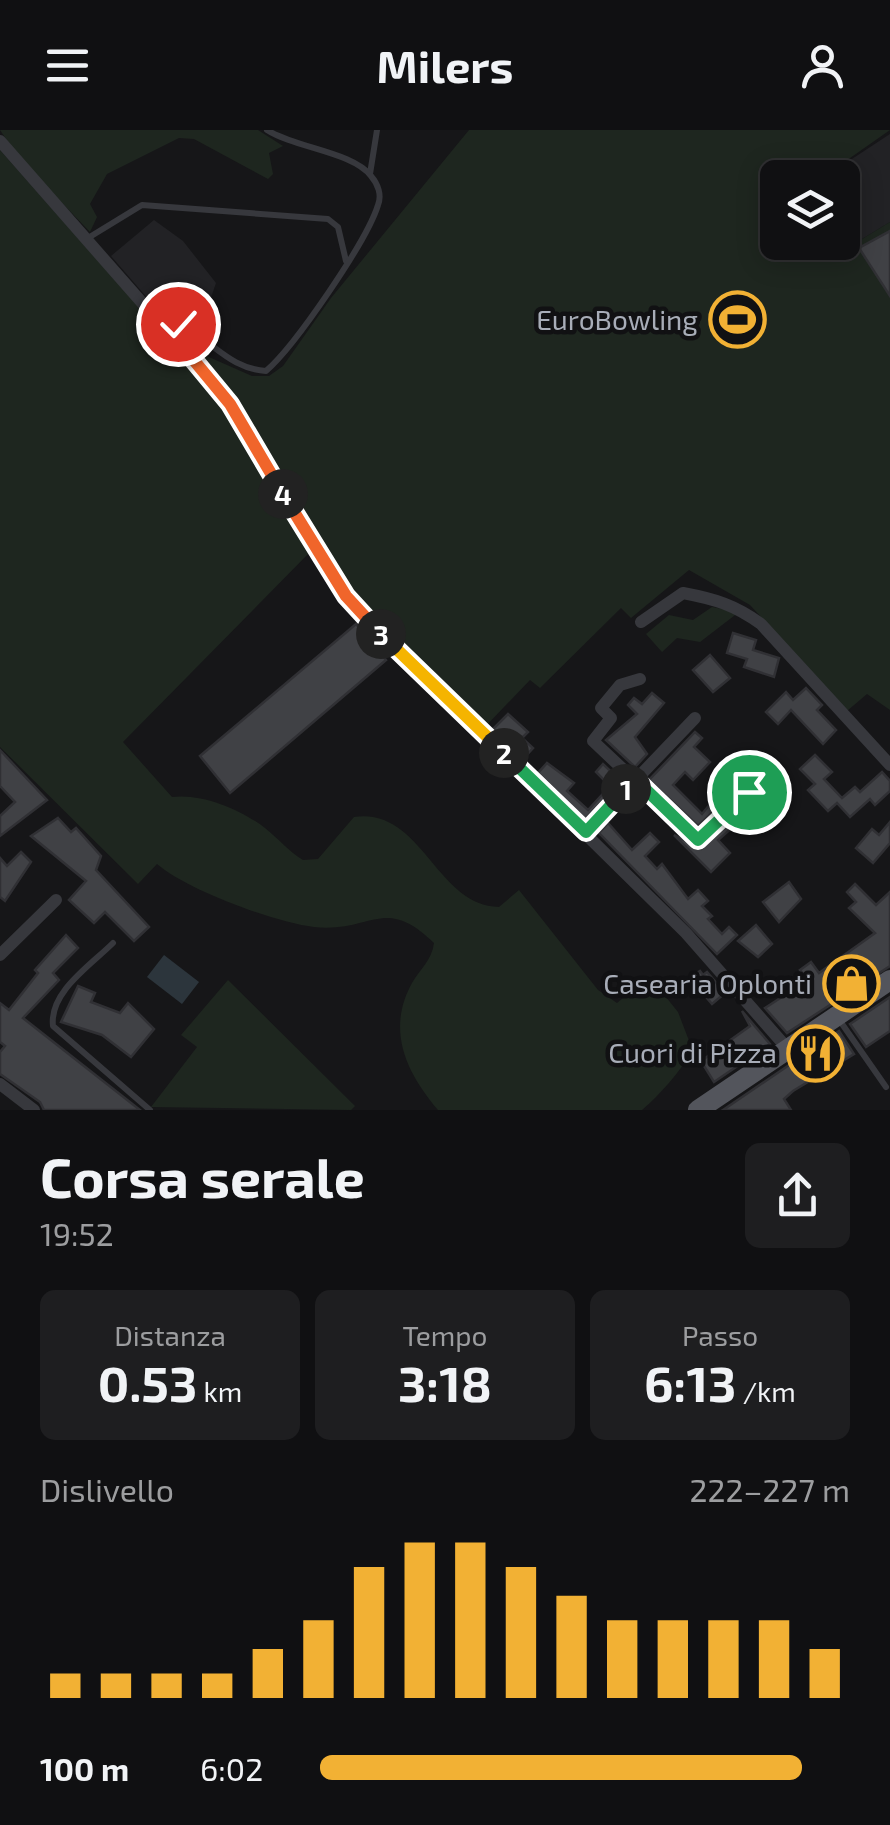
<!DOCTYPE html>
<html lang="it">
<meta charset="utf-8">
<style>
body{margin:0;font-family:"Exo 2",sans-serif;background:#1e1e20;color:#f1f3f6;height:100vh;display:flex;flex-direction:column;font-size:38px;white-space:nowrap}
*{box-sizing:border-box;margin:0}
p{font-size:32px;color:#9c9d9f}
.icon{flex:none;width:55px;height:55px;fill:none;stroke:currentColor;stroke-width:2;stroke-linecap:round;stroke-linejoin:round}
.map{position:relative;height:980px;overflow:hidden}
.details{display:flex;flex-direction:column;background:#101012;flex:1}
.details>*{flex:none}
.buttons{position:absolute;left:760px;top:30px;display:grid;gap:20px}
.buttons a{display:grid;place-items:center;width:100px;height:100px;border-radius:15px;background:#101012;box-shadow:0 5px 25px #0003,0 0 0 2px #303032;font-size:50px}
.pin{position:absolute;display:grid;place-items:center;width:85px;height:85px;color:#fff;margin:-42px;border:5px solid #fff;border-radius:50%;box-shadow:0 2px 10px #0007}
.km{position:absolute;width:50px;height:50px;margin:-25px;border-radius:50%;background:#222;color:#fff;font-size:28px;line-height:50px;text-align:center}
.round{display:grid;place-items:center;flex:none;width:105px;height:105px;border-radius:15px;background:#1e1e20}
.headline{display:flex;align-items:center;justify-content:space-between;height:170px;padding:0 40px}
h1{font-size:55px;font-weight:700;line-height:75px}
.metrics{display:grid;grid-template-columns:repeat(3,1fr);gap:15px;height:170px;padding:10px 40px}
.metrics div{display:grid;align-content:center;border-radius:15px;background:#1e1e20;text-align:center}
.metrics b{font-size:50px;font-weight:700}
.metrics small{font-size:28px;font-weight:400}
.metrics p{font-size:28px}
.chart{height:280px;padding:20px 40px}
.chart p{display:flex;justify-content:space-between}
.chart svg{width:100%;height:180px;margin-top:10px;stroke:#f2b134;stroke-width:6}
ul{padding:0 40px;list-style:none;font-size:32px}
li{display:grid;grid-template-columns:160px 120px 1fr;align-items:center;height:75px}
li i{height:25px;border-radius:12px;background:#f2b134}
header{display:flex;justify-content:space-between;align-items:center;height:130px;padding:0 40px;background:#101012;font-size:45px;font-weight:700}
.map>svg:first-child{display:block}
.built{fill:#222225}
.green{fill:#1e261f}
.water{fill:#2c353c}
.building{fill:#404145;stroke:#303034;stroke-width:2.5}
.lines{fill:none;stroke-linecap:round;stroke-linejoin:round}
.lane{stroke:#37383d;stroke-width:6}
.street{stroke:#37383d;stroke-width:12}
.primary{stroke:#53555c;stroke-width:20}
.split-1-casing{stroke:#fff;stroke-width:20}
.split-2-casing{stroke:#fff;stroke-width:20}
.split-3-casing{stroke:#fff;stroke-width:20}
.split-4-casing{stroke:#fff;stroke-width:20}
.split-5-casing{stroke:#fff;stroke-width:20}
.split-6-casing{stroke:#fff;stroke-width:20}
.split-1{stroke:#22a559;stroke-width:12}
.split-2{stroke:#22a559;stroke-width:12}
.split-3{stroke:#f5b400;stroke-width:12}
.split-4{stroke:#f0652b;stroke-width:12}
.split-5{stroke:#f0652b;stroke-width:12}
.split-6{stroke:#f5b400;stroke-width:12}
.labels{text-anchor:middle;stroke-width:9;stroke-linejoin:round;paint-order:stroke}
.poi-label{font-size:28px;fill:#a8adb8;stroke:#111113;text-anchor:end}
</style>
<header><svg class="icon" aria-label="menu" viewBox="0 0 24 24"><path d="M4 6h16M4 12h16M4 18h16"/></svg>Milers<svg class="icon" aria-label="person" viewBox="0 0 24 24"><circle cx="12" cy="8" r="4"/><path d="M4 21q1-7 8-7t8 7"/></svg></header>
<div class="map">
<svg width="890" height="980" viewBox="0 0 890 980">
<rect width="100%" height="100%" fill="#161618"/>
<g class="built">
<polygon points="890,4 890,92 849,117 843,111 842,48 823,48"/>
<polygon points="154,90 183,111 216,153 201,197 181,177 163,186 111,126"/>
</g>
<g class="green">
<polygon points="0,0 258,0 283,16 269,23 273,44 268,49 194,9 179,8 107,44 90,74 97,87 90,102 18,27"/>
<polygon points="469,0 890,0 823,47 778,48 778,112 843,111 849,117 890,92 890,580 867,564 847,581 750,475 689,440 631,488 621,478 540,558 530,550 483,599 362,479 237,269 193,220 252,246 269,246 283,236 331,168"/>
<path d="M0,20L222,271L311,421L123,612L172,667C202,663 242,680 265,698C279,709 288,721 303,730L318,729L354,687C422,677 436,776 499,777L519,760L598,860L617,873L649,846L678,882L693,921C679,942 661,964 642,980H438C406,942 386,900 412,853C420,839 432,830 434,813C384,764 372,803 314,797C274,792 187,760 157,734L138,754L0,617Z"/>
<polygon points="712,477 739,482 700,512 677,508 662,522 646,504 669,485 693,490"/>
<polygon points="228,850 355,976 351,980 151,977 197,917 181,905"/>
</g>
<polygon class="water" points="164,825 199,852 182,874 147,847"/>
<g class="building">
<polygon points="890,101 890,166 859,118"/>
<polygon points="356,494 386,530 230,663 200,626"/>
<polygon points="733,503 756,510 753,520 779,528 774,547 744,537 747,529 727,523"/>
<polygon points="710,525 730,548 713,562 693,540"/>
<polygon points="806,558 822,575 817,580 836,600 823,614 791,580 778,594 766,582 786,562 793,570"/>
<polygon points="652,563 664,573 635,607 647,624 635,637 606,610 637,584 628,575 634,568 642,574"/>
<polygon points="508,584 528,602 522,608 533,618 523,629 493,599"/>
<polygon points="695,602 702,608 694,617 710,632 693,650 685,642 673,655 702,684 741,636 754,650 742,654 698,696 649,650"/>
<polygon points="0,620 47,670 0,706 0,686 15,672 0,656"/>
<polygon points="815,625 832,642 824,649 842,668 855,657 860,662 882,642 890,651 890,661 875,675 870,669 850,687 837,673 828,681 808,660 815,654 800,639"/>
<polygon points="547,633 574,653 567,661 588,680 610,656 596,642 603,634 621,651 585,689 538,643"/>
<polygon points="755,670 763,679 754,687 750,682 718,710 730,723 711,742 674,705 701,719"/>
<polygon points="58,688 71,702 76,698 101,726 96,740 149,797 134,811 105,782 94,793 69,770 86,751 31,706"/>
<polygon points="890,692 890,713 873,733 856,718 872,699 879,705"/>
<polygon points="608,693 632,720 650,703 659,712 645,726 657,739 662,734 688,769 698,760 708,771 702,776 712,786 708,789 722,804 729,797 737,805 717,824 599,703"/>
<polygon points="21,722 31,732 5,771 0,767 0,728 7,736"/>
<polygon points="789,752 801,769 779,792 763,772"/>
<polygon points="855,754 876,775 890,762 890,836 787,903 765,878 808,850 800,840 811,832 819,843 875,803 849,778 856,772 847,762"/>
<polygon points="756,795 772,814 758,827 738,811"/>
<polygon points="66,805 78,818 53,843 59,850 23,888 140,980 44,980 40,972 0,944 0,922 5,916 0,912 0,873 9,880 38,843 35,840"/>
<polygon points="700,841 703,845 707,842 725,863 712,874 690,848"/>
<polygon points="78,856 95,863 91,872 120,883 128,873 154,899 131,927 102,905 61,892"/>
<polygon points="890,867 890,901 866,917 850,894"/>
<polygon points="742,881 770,914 714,952 701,931 750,896"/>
<polygon points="839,901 854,924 793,961 784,969 791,980 723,980"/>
</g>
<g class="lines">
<g class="lane">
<polyline points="370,44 377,0"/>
<polyline points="88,108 142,75 328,89 338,97 346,131"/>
<path d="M163,194C205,195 220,238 266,241C295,216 367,111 378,75C382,65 378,54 371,46C353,22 295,18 267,0"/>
<path d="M113,813C91,835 49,862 53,896L150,980"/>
<polyline points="840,891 886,957"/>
</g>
<g class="street">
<polyline points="0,11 231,274 357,479 686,803 787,918"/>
<path d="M641,492L683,463C715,469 735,475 761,494L890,635"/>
<polyline points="640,549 620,555 601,578 611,588 593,611 698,710 749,661"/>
<polyline points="586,702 695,588"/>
<polyline points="0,825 56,770"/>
<polyline points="0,954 34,980"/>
</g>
<polyline class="primary" points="698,980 890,850"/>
</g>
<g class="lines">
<defs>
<polyline id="split-1" points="626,659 635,649 698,710 749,662"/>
<polyline id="split-2" points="504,623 586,702 626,659"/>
<polyline id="split-3" points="381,504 504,623"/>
<polyline id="split-4" points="283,364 346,466 381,504"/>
<polyline id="split-5" points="187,222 230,274 283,364"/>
<polyline id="split-6" points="178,194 162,194 187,222"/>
</defs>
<use href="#split-1" class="split-1-casing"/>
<use href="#split-2" class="split-2-casing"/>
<use href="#split-3" class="split-3-casing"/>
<use href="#split-4" class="split-4-casing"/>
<use href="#split-5" class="split-5-casing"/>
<use href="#split-6" class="split-6-casing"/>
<use href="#split-1" class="split-1"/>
<use href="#split-2" class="split-2"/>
<use href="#split-3" class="split-3"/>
<use href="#split-4" class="split-4"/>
<use href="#split-5" class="split-5"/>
<use href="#split-6" class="split-6"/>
</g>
<defs>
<symbol id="stadium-ring" viewBox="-11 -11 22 22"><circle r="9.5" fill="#111113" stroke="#f2b134" stroke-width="1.5"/><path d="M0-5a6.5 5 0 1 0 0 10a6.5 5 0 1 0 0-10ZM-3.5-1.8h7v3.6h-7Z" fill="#f2b134"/></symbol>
<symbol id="shop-ring" viewBox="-11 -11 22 22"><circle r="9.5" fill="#111113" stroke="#f2b134" stroke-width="1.5"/><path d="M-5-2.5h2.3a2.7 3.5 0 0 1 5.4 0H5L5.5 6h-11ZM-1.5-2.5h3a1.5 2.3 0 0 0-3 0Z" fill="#f2b134"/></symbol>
<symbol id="restaurant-ring" viewBox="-11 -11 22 22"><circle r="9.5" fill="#111113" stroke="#f2b134" stroke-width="1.5"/><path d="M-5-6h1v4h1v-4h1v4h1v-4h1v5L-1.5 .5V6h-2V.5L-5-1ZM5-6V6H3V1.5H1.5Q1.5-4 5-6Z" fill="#f2b134"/></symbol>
</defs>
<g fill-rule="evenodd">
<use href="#stadium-ring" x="706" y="158" width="63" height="63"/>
<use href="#shop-ring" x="820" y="822" width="63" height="63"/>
<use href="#restaurant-ring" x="784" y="892" width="63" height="63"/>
</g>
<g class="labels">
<g class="poi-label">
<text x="698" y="200">EuroBowling</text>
<text x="812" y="864">Casearia Oplonti</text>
<text x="777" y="933">Cuori di Pizza</text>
</g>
</g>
</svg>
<div class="buttons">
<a><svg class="icon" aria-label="layers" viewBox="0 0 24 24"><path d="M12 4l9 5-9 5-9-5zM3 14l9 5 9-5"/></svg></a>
</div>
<div class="pin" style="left:749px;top:662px;background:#1e9e55"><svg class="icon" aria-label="arrive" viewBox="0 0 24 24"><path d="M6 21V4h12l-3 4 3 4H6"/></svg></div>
<div class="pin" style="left:178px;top:194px;background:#d93025"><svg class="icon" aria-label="check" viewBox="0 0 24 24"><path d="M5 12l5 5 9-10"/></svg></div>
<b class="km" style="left:626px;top:659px">1</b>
<b class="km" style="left:504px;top:623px">2</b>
<b class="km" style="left:381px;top:504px">3</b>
<b class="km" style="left:283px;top:364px">4</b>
</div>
<section class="details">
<div class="headline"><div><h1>Corsa serale</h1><p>19:52</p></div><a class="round"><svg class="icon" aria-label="share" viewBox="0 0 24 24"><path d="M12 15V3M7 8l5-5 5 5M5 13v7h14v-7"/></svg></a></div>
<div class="metrics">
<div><p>Distanza</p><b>0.53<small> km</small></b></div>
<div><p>Tempo</p><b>3:18</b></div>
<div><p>Passo</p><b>6:13<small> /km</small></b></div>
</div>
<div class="chart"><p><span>Dislivello</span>222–227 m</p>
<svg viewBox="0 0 160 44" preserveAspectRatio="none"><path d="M5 44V38M15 44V38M25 44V38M35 44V38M45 44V32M55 44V25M65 44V12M75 44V6M85 44V6M95 44V12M105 44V19M115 44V25M125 44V25M135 44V25M145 44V25M155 44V32"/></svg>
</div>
<ul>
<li><b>100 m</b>6:02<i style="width:91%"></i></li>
</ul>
</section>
